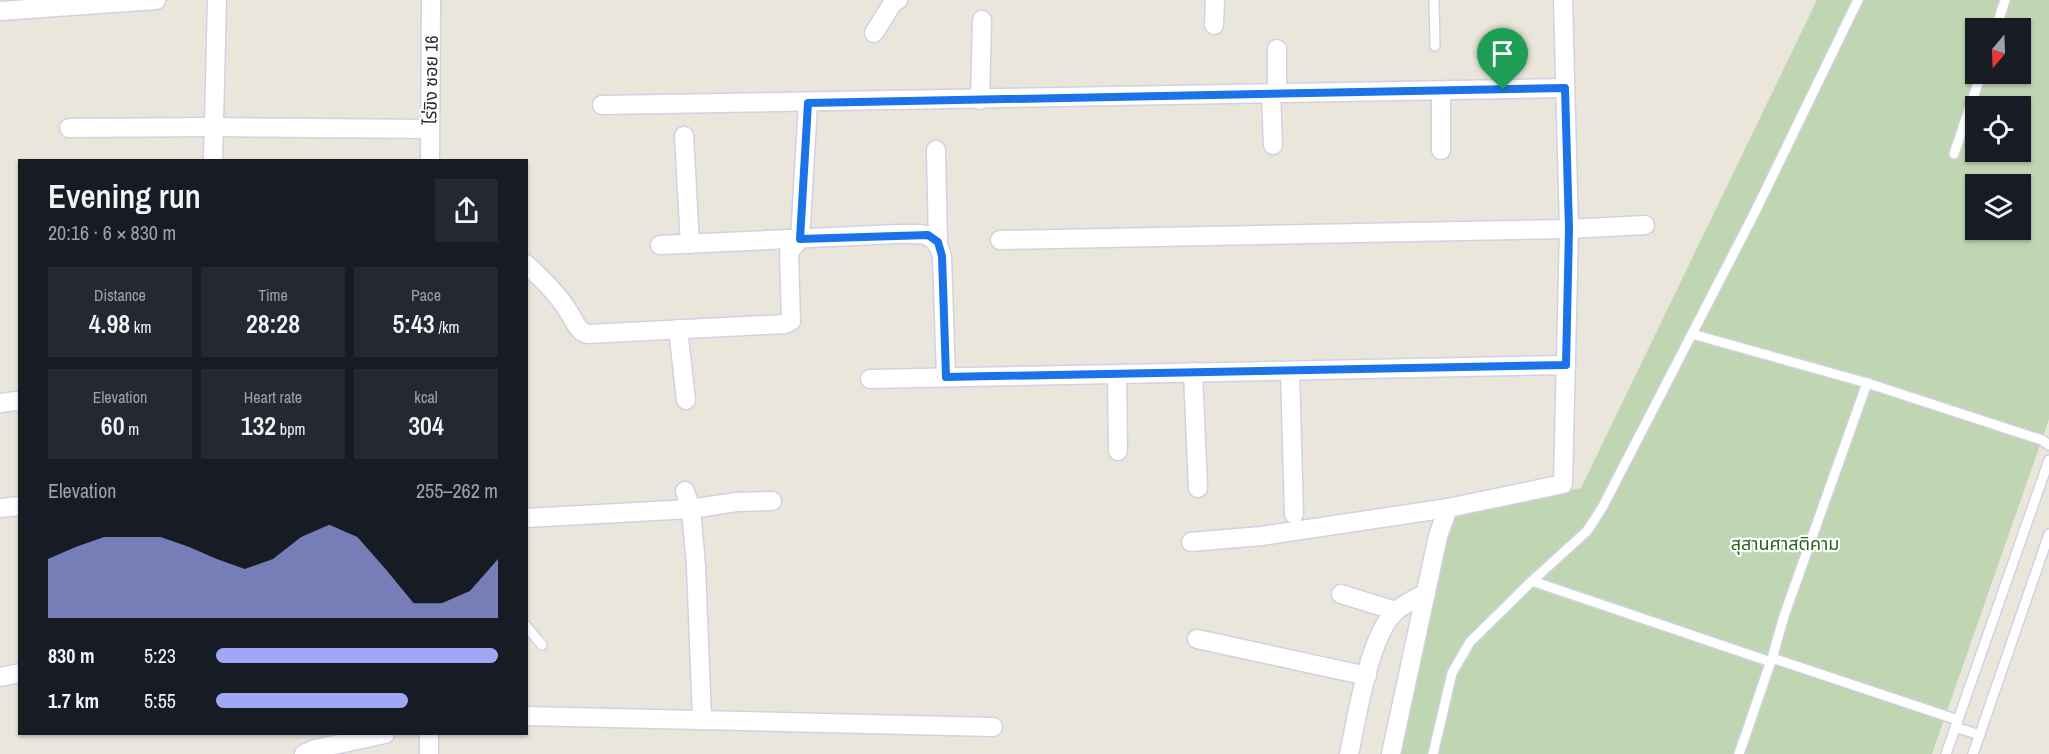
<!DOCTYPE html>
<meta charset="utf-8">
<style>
body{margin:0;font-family:"Archivo Narrow","Noto Sans Thai",sans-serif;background:#242831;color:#f1f3f6;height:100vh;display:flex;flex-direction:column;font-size:22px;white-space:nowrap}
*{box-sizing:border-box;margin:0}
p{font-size:20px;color:#9ea1a6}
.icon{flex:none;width:33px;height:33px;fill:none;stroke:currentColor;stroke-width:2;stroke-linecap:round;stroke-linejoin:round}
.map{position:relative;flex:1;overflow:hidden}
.sheet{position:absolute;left:18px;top:159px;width:510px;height:576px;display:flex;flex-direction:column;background:#171b24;border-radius:0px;box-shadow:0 2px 4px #0004}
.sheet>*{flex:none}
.needle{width:39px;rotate:199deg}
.tools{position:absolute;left:1965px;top:18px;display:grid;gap:12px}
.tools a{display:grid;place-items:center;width:66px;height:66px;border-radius:0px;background:#171b24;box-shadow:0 2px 4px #0004;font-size:30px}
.pin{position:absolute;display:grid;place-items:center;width:51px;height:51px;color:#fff;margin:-62px -26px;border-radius:50% 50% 50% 0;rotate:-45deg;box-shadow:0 0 6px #0007}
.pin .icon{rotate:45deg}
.round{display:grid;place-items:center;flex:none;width:63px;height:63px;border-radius:0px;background:#242831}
.overview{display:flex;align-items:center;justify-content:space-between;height:102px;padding:0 30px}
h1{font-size:33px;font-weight:600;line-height:45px}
.figures{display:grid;grid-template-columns:repeat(3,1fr);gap:9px;height:102px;padding:6px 30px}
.figures div{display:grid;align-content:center;border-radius:0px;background:#242831;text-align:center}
.figures b{font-size:26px;font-weight:600}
.figures small{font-size:16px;font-weight:400}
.figures p{font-size:16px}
.chart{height:168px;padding:12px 30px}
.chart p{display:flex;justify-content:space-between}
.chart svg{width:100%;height:108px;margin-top:6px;fill:#a0a8f6;opacity:.7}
ul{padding:0 30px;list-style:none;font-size:20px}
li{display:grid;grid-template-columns:96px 72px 1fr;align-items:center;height:45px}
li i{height:15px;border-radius:8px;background:#a0a8f6}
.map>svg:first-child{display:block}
.cemetery{fill:#c0d5b2;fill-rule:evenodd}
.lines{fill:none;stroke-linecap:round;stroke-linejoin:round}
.lane-casing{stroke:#d0d2e2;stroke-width:12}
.street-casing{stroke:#d0d2e2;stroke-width:21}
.lane{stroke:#fff;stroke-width:9}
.street{stroke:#fff;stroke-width:18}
.route-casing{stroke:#fff;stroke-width:12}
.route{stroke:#1a73e8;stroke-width:8}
.labels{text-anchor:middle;stroke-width:4.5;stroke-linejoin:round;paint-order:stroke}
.street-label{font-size:18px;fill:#292929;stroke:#fff}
.park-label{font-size:18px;fill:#23641b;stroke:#fff}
</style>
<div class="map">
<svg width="2049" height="754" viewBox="0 0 2049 754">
<rect width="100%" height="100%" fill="#ebe6db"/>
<path class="cemetery" d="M1817,0H2049V419L1932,754H1396L1444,528L1457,511L1581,488ZM1976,28H2020V74H1976ZM1976,106H2020V152H1976ZM1976,184H2020V230H1976Z"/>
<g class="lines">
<defs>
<g id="lane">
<polyline points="1434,0 1435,46"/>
<polyline points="1996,28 2005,0"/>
<polyline points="1954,154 1981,74"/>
<polyline points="1692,334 1867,383 2042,440 2049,445"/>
<polyline points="1532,581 1771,662"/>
<polyline points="526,626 542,645"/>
<polyline points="1772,658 1958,720"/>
<polyline points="1955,727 1980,735"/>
<polyline points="1433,754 1452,673 1470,642 1532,581 1587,531 1602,508 1755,212 1858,0"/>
<polyline points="1739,754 1773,655 1784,616 1867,383"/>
<polyline points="1946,754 2049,460"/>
<polyline points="1973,754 2049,534"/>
</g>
<g id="street">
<polyline points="0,11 156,0"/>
<polyline points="1214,25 1215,0"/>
<polyline points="874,33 894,1 898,0"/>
<polyline points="1277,49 1277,94"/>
<polyline points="1441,91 1441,150"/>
<polyline points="1271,94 1273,145"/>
<polyline points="980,100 982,20"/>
<polyline points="602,105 1565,88"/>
<polyline points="69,128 213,127 430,129"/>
<polyline points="684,136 690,244"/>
<polyline points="936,150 938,242"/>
<polyline points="213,160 217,0"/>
<polyline points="430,160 431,0"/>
<polyline points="1000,240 1569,229 1645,225"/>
<path d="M660,245L896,234C920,235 933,228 942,256L946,377"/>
<path d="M526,264C542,279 559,295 570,314C575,322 578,332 588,334L785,324L791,321L789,252L800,239L808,103"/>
<polyline points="678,329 686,400"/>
<polyline points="1290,371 1294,514"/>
<polyline points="1193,372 1198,488"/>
<polyline points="1117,374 1118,451"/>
<polyline points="870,379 1566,365"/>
<polyline points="0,403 16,401 20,402"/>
<polyline points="685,491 691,509 696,566 702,719"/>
<polyline points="0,508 20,506"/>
<polyline points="526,518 691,509 736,502 772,501"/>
<polyline points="1191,542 1261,536 1448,508"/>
<polyline points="1341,594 1396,611"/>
<polyline points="1197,639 1367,676"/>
<polyline points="0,677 20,673"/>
<polyline points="526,716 993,727"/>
<polyline points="304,754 315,749 385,734"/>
<polyline points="429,754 429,734"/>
<path d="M1349,754C1357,718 1369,633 1397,610C1406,603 1416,598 1426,593"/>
<polyline points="1391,754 1438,536 1448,508 1563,484 1569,229 1563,0"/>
</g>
</defs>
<use href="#lane" class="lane-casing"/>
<use href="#street" class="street-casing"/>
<use href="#lane" class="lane"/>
<use href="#street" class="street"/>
</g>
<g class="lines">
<defs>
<polygon id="route" points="1565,88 1569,229 1566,365 946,377 942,256 938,242 928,235 800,239 808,103"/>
</defs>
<use href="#route" class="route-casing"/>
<use href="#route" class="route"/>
</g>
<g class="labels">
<g class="street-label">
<text transform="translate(431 80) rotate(-89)" y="6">ไร่ขิง ซอย 16</text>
</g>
<g class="park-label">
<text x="1785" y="550">สุสานศาสติคาม</text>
</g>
</g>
</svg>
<div class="tools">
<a><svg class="needle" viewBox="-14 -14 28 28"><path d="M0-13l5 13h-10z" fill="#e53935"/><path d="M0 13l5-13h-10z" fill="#9ea1a6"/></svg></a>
<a><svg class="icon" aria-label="locate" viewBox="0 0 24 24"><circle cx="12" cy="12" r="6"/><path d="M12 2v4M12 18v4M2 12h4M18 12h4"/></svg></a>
<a><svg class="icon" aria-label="layers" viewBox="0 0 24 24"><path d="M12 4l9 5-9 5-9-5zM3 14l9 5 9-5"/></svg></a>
</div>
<div class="pin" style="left:1503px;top:90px;background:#1e9e55"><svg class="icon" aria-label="arrive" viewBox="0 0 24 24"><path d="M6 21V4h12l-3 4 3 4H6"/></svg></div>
<section class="sheet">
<div class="overview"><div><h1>Evening run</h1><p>20:16 · 6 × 830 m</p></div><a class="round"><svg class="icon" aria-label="share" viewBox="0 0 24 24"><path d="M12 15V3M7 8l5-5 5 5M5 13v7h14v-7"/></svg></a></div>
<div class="figures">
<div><p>Distance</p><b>4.98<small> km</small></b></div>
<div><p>Time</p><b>28:28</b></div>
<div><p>Pace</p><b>5:43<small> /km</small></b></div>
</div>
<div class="figures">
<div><p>Elevation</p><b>60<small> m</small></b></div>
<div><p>Heart rate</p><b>132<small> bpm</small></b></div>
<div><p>kcal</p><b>304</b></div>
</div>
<div class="chart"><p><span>Elevation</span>255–262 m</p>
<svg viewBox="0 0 160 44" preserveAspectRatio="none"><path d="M0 44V20L10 15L20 11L30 11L40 11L50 15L60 20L70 24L80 20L90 11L100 6L110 11L120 24L130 38L140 38L150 33L160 20V44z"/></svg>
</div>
<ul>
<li><b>830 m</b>5:23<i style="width:100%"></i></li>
<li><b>1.7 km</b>5:55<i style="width:68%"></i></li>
</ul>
</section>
</div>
